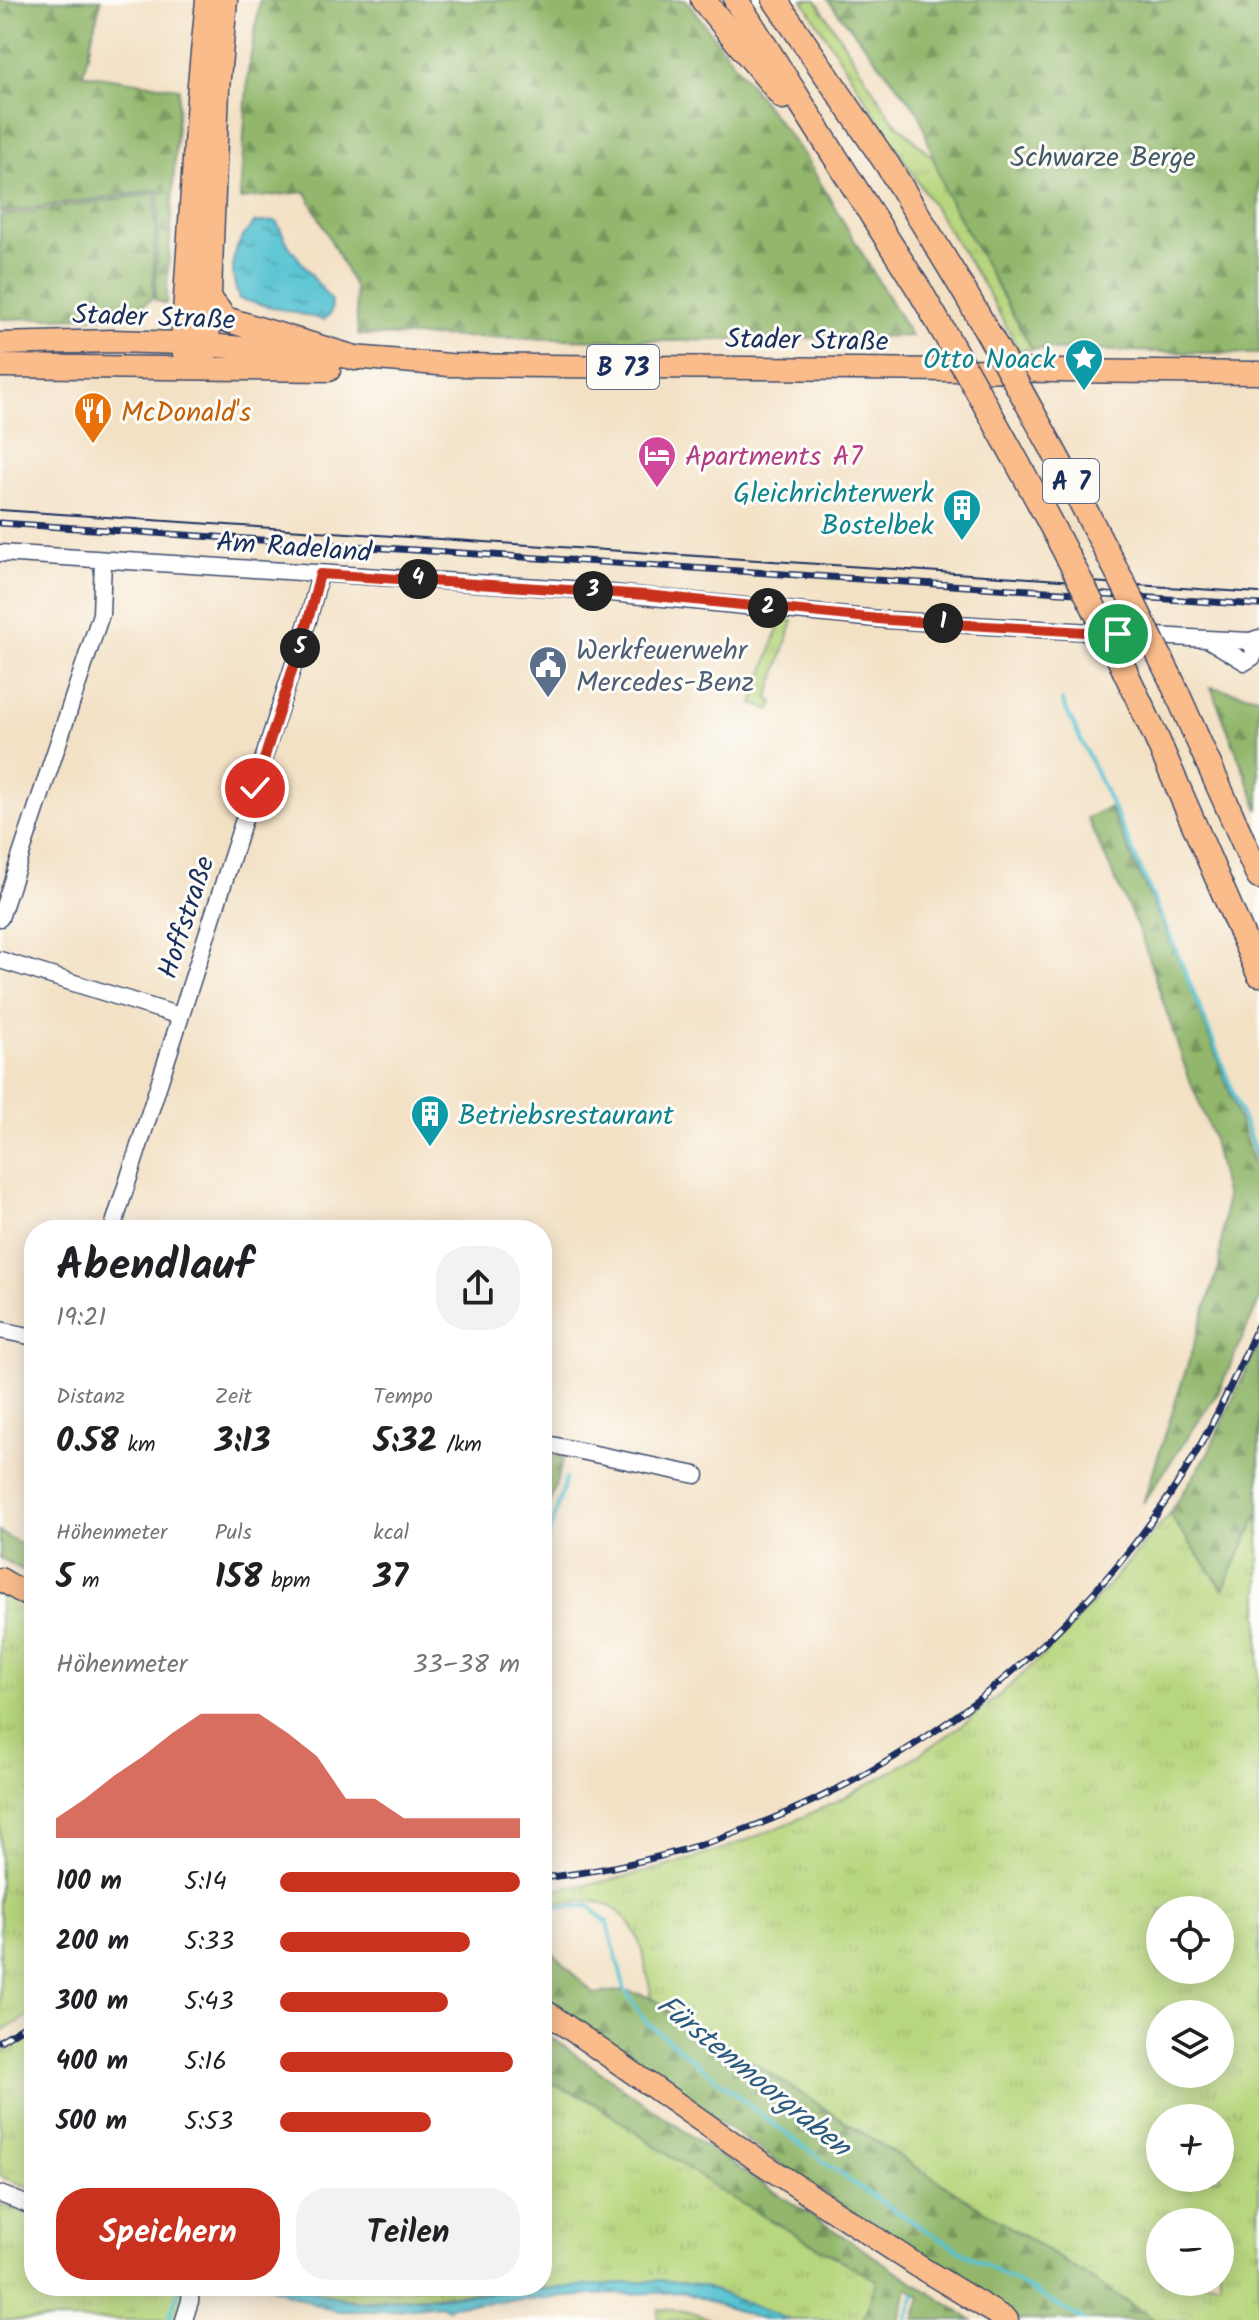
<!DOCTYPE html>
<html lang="de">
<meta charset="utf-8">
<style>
body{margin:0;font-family:Kalam,sans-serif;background:#f2f2f2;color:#202124;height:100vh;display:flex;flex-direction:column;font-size:30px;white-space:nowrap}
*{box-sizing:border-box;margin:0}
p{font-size:26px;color:#757577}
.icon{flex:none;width:44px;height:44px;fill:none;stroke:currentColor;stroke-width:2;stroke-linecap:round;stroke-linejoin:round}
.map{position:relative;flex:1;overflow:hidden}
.sheet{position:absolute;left:24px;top:1220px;width:528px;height:1076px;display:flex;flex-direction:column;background:#fff;border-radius:32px;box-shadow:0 4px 20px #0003}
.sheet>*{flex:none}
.buttons{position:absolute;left:1146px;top:1896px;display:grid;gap:16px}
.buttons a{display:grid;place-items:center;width:88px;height:88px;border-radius:50%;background:#fff;box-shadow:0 4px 20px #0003;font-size:40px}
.pin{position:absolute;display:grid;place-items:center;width:68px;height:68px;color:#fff;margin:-34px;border:4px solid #fff;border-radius:50%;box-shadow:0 2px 8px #0007}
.km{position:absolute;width:40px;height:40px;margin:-20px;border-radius:50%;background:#222;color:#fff;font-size:22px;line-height:40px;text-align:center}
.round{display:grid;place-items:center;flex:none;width:84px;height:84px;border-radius:32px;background:#f2f2f2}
.head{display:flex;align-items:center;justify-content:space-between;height:136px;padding:0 32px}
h1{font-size:44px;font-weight:600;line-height:60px}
.stats{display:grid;grid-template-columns:repeat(3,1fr);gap:12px;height:136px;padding:8px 32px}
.stats div{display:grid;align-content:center}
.stats b{font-size:34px;font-weight:600}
.stats small{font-size:22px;font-weight:400}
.stats p{font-size:22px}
.chart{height:224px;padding:16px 32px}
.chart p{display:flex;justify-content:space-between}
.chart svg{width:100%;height:144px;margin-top:8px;fill:#c8321e;opacity:.7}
.button{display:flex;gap:16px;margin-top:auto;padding:16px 32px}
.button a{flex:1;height:92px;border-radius:32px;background:#c8321e;color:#fff;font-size:32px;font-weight:600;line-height:92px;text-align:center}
.button a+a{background:#f2f2f2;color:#202124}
ul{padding:0 32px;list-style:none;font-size:26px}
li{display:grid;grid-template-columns:128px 96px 1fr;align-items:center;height:60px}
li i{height:20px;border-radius:10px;background:#c8321e}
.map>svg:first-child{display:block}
.grass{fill:url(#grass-tufts);stroke:#6a826e;stroke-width:2;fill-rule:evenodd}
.forest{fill:url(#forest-firs);stroke:#567365;stroke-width:2}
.water{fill:url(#water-ripples);stroke:#397998;stroke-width:2}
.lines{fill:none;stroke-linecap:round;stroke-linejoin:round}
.stream{stroke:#57c3d1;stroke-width:4}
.minor-casing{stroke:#3b4a6d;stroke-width:19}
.major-casing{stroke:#3b4a6d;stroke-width:25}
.highway-casing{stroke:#3b4a6d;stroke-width:27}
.minor{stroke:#fff;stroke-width:16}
.major{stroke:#fabc8b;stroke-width:22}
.highway{stroke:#fabc8b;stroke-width:24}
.tram{stroke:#1b2f5e;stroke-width:2}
.rail-casing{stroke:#1b2f5e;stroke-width:7}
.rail{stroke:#fdfcf7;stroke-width:4;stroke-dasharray:12;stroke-linecap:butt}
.highway-bridge-casing{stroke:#3b4a6d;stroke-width:27;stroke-linecap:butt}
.highway-bridge{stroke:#fabc8b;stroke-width:24}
.route-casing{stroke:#fff;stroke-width:16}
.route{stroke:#c8321e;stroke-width:10}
.labels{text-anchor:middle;stroke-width:6;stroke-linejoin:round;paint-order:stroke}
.shield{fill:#fdfcf7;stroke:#5f6c8c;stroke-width:2}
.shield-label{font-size:26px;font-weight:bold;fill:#1b2f5e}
.park-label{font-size:28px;fill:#425966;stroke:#fdfcf7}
.street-label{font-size:28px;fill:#1b2f5e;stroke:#fdfcf7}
.culture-label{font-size:28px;fill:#0d838f;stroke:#fdfcf7;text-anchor:end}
.food-label{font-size:28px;fill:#c56008;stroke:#fdfcf7;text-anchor:start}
.hotel-label{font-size:28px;fill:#b23c85;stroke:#fdfcf7;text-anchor:start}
.service-label{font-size:28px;fill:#4e5e75;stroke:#fdfcf7;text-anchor:start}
.water-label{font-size:30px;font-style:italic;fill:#2d5b80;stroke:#fdfcf7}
</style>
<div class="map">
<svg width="1259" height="2320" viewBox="0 0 1259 2320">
<defs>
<pattern id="grass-tufts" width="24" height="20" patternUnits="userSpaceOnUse" patternTransform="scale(2)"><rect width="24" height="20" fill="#b8d67d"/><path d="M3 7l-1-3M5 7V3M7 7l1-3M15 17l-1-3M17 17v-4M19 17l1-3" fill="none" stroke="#9eb86e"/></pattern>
<pattern id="forest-firs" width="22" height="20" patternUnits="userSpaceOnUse" patternTransform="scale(2)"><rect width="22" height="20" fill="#92b76c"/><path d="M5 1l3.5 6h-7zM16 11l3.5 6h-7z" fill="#76955c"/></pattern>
<pattern id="water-ripples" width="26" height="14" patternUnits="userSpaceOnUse" patternTransform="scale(2)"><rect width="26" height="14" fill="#57c3d1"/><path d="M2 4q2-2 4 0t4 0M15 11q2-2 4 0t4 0" fill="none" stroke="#479fad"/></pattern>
</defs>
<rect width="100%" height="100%" fill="#fdfcf7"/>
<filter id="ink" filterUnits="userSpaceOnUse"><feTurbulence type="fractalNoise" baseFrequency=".0125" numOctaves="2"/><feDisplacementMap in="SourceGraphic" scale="16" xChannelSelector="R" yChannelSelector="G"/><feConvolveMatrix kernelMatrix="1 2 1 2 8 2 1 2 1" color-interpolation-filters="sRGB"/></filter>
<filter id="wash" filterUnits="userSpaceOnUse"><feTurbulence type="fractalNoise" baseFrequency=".006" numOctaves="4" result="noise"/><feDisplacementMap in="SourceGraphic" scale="32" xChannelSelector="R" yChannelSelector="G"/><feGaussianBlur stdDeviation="1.8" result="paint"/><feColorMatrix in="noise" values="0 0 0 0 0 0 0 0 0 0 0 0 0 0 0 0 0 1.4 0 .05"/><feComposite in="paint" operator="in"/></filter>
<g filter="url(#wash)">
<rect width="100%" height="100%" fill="#f3e1c5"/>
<g class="grass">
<polygon points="803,0 816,0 892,119 934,159 945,192 1032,349 1019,350 987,291"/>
<polygon points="781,620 793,621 768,699 773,702 771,710 753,704"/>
<path d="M1259,1513V2320H1155L652,1998C644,1957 639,1901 585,1901C571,1901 556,1904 542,1901V1891C695,1873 865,1804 985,1707C1055,1651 1112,1582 1169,1514L1223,1589ZM1160,1910H1220V1970H1160ZM1160,2014H1220V2074H1160ZM1160,2118H1220V2178H1160ZM1160,2222H1220V2282H1160Z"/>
<polygon points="0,1589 34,1609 34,2012 0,2033"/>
<polygon points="34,2033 34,2189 0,2176 0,2054"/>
<polygon points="542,2080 588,2099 725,2194 878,2281 863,2320 789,2320 702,2286 523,2289 360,2302 327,2295 302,2286 542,2286"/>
<polygon points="0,2204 34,2216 34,2286 182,2286 184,2293 178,2320 0,2320"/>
<polygon points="658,2309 685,2311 715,2320 661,2320 658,2318"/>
</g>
<g class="forest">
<polygon points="0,0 101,0 83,74 179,88 166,304 155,300 159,190 0,213"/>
<polygon points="260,0 686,0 805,157 911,336 672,341 358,335 355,288 306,192 240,199 248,72"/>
<polygon points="828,0 1259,0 1259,354 1032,349 945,192 918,111"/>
<polygon points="156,193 153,298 129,316 0,319 0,216"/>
<polygon points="1211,687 1259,697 1259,810 1256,802"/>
<polygon points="1109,807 1188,980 1230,1093 1259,1180 1259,1301 1219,1391 1143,1503 1219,1267 1226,1198 1212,1135 1187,1073 1140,933 1087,818"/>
<polygon points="1259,1343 1259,1513 1223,1589 1169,1514 1206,1457"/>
<polygon points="551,1455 564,1458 542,1527 542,1471"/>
<polygon points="0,1532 34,1552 34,1576 0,1558"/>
<polygon points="542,1942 594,1994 625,1990 652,1998 1155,2320 1018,2320 905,2249 542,2000"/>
<polygon points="542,2031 721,2157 972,2320 914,2320 921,2297 908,2288 899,2320 863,2320 877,2281 725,2194 588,2099 542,2080"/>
</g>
<g class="water">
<path d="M276,221L289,246L332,302L331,313L324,320L239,299C228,267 231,248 254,223Z"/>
<polygon points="664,2280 702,2286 789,2320 762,2320 683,2292 592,2295 453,2305 448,2309 440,2305 387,2311 340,2311 325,2308 267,2286 302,2286 327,2295 360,2302"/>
</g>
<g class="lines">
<g class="stream">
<path d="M1062,701C1136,852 1203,1005 1259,1164"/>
<polyline points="542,1557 566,1479"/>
<polyline points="542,1907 589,1906 607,1922 625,1990 646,2022 768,2120 854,2184 940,2239 1084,2320"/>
<polyline points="168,2320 179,2290"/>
<polyline points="906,2320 915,2295"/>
</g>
</g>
</g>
<g filter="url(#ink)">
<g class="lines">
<defs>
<g id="minor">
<polyline points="0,553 570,589 888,620 1207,639 1250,641 1259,638"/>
<polyline points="1209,640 1245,662 1253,657 1255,653 1250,641"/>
<polyline points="0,918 101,614 103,560"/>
<polyline points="0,960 180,1016"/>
<polyline points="112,1230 309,617 320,574"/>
<polyline points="0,1330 34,1337"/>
<polyline points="542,1443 696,1475"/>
<polyline points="0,2194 34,2207"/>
<polyline points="184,2320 190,2301 191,2286"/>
</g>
<g id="major">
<polyline points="0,344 112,341 183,343 450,365 1259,373"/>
<polyline points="0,366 329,370"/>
<polyline points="0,1579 34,1599"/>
<polyline points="542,2009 760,2162 918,2266 1007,2320"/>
</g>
<g id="highway">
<polyline points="208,0 200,84 183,343 186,359 194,367 203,359 207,345 217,89 225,0"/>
<polyline points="703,0 783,97"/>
<polyline points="736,0 920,291"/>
<polyline points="775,0 887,164 964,291"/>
<polyline points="209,298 225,319 355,358"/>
<polyline points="1125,671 1156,737 1259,974"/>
<polyline points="1169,675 1259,877"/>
</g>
</defs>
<use href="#minor" class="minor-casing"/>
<use href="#major" class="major-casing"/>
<use href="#highway" class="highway-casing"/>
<use href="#minor" class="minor"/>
<use href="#major" class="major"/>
<use href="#highway" class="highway"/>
<polyline class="tram" points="0,510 1259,593"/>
<defs>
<g id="rail">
<polyline points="0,523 1259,605"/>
<path d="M542,1878C795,1850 1028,1706 1170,1495C1206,1441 1233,1383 1259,1323"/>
<polyline points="0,2041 34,2020"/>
</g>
</defs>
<use href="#rail" class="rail-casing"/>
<use href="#rail" class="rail"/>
<defs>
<g id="highway-bridge">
<path d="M920,291C993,416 1063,541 1125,671"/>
<path d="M964,291C1037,417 1105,544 1169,675"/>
</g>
</defs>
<use href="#highway-bridge" class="highway-bridge-casing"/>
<use href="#highway-bridge" class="highway-bridge"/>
</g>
</g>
<g class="lines" filter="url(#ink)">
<defs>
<polyline id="route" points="255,788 309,617 320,574 646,595 888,620 1118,634"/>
</defs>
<use href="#route" class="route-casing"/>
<use href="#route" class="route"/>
</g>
<defs>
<symbol id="sight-pin" viewBox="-11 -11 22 30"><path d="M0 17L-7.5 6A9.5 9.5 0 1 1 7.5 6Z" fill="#0f9aa8" stroke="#fdfcf7"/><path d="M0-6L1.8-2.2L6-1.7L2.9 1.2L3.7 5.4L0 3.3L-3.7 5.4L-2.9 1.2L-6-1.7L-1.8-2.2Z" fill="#fff"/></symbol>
<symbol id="restaurant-pin" viewBox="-11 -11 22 30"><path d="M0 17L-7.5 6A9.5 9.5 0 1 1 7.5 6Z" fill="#e8710a" stroke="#fdfcf7"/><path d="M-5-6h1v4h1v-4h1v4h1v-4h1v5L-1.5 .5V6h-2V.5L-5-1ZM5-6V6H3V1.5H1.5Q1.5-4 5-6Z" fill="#fff"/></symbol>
<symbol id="hotel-pin" viewBox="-11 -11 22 30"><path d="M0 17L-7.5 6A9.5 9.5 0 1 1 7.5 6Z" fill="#d1479c" stroke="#fdfcf7"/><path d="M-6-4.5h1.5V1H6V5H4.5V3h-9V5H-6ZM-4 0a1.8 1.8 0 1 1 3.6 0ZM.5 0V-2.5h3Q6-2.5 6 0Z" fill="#fff"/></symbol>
<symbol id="building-pin" viewBox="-11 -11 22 30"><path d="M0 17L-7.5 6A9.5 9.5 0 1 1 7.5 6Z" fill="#0f9aa8" stroke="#fdfcf7"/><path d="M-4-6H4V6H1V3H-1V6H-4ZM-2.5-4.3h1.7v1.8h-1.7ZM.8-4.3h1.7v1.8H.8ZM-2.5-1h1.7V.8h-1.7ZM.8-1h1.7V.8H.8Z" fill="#fff"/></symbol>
<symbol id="civic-pin" viewBox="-11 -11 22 30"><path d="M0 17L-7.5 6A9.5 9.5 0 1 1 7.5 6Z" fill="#5c6f8a" stroke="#fdfcf7"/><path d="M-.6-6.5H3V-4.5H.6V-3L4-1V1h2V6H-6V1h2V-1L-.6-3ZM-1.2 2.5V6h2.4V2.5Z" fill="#fff"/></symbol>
</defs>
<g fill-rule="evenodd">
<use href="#sight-pin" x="1062" y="336" width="44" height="60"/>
<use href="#restaurant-pin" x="71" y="389" width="44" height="60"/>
<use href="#hotel-pin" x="635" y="433" width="44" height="60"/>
<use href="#building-pin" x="940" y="486" width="44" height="60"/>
<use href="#civic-pin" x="526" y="643" width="44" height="60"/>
<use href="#building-pin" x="408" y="1092" width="44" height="60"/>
</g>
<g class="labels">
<g class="shield">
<rect x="587" y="345" width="72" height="44" rx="6"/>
<rect x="1043" y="459" width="56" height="44" rx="6"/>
</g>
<g class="shield-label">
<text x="623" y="376">B 73</text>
<text x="1071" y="490">A 7</text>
</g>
<g class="park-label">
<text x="1103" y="166">Schwarze Berge</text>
</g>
<g class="street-label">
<text transform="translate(154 316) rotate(2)" y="10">Stader Straße</text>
<text transform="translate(807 339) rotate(1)" y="10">Stader Straße</text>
<text transform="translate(294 546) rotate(4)" y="10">Am Radeland</text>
<text transform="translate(185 917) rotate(-72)" y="10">Hoffstraße</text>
</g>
<g class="culture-label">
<text x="1056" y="368">Otto Noack</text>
<text x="934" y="502">Gleichrichterwerk<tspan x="934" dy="32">Bostelbek</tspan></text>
<text x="458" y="1124" text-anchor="start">Betriebsrestaurant</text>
</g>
<g class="food-label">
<text x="121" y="421">McDonald's</text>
</g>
<g class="hotel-label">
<text x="685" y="465">Apartments A7</text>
</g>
<g class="service-label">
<text x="576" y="659">Werkfeuerwehr<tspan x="576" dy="32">Mercedes-Benz</tspan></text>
</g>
<g class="water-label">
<text transform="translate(754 2075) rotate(39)" y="10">Fürstenmoorgraben</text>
</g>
</g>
</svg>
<div class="buttons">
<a><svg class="icon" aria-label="locate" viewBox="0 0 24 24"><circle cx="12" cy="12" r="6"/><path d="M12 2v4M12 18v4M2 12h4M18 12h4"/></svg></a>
<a><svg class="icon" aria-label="layers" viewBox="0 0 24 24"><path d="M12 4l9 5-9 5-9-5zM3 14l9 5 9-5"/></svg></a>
<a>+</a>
<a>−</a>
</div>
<div class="pin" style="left:1118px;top:634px;background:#1e9e55"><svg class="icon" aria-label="arrive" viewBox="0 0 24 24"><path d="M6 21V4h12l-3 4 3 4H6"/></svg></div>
<div class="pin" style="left:255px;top:788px;background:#d93025"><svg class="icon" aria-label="check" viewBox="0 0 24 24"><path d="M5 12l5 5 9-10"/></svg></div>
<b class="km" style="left:943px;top:623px">1</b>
<b class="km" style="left:768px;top:608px">2</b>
<b class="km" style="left:593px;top:591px">3</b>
<b class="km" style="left:418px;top:579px">4</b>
<b class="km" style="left:300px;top:648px">5</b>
<section class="sheet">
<div class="head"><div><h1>Abendlauf</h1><p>19:21</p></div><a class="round"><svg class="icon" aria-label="share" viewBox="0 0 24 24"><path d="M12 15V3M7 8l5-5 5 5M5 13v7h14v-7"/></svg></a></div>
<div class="stats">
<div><p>Distanz</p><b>0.58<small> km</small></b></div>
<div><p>Zeit</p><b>3:13</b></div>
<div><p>Tempo</p><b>5:32<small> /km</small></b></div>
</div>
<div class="stats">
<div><p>Höhenmeter</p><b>5<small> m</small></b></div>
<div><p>Puls</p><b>158<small> bpm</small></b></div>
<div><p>kcal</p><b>37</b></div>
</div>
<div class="chart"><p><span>Höhenmeter</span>33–38 m</p>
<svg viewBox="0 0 160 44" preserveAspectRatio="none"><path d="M0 44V38L10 32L20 25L30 19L40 12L50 6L60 6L70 6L80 12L90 19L100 32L110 32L120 38L130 38L140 38L150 38L160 38V44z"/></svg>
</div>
<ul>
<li><b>100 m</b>5:14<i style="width:100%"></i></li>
<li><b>200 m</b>5:33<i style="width:79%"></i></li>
<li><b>300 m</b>5:43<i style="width:70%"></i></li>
<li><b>400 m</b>5:16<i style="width:97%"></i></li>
<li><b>500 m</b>5:53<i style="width:63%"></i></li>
</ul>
<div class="button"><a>Speichern</a><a>Teilen</a></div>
</section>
</div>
